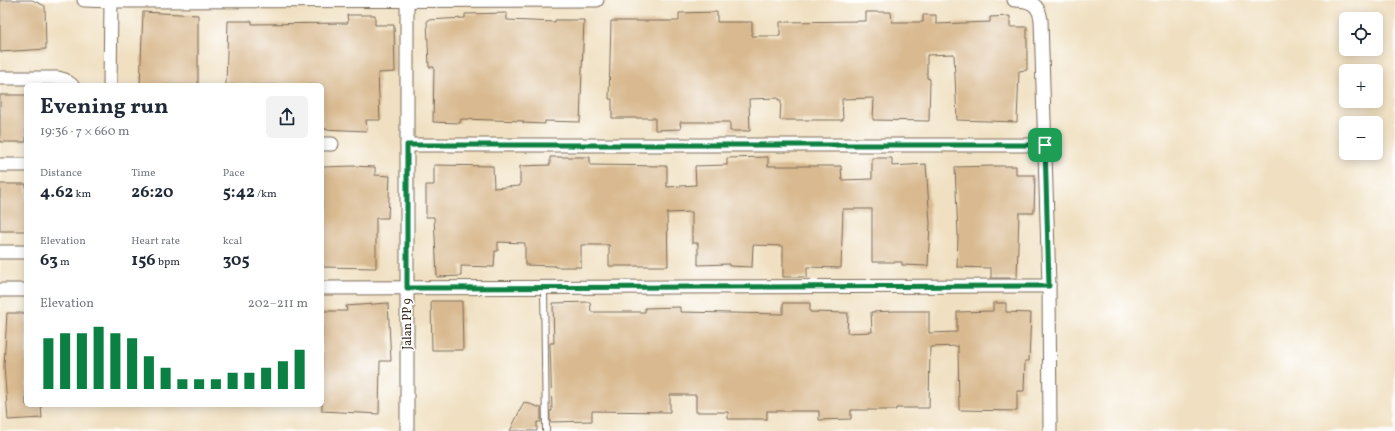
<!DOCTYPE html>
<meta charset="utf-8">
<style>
body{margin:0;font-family:Vollkorn,serif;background:#f2f2f3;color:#1f2937;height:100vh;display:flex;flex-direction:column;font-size:15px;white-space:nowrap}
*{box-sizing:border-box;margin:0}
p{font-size:13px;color:#747a83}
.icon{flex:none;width:22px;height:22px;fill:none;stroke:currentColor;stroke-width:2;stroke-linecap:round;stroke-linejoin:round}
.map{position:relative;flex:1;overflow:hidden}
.sheet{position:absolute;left:24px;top:83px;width:300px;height:324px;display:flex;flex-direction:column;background:#fff;border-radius:6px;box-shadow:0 2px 10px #0003}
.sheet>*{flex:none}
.controls{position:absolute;left:1339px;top:12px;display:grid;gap:8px}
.controls a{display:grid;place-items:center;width:44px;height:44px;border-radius:6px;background:#fff;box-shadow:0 2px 10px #0003;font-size:20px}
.pin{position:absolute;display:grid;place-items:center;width:34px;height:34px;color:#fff;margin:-17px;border-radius:8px;box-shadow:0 2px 6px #0006}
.round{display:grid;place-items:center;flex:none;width:42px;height:42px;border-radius:6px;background:#f2f2f3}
.headline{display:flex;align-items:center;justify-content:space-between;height:68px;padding:0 16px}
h1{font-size:22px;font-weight:700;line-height:30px}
.figures{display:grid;grid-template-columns:repeat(3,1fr);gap:6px;height:68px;padding:4px 16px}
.figures div{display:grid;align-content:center}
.figures b{font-size:17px;font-weight:700}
.figures small{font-size:11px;font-weight:400}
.figures p{font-size:11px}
.chart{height:112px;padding:8px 16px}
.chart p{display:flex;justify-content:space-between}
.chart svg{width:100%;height:72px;margin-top:4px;stroke:#0b8043;stroke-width:6}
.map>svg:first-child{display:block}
.building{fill:#d9ba90}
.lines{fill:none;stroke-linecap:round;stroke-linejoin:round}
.lane-casing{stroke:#7a6a57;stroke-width:8}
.street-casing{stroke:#7a6a57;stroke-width:15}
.lane{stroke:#fff;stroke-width:6}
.street{stroke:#fff;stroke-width:13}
.route-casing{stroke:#fff;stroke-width:8}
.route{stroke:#0b8043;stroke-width:5}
.labels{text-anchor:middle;stroke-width:3;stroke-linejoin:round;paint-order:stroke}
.street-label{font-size:12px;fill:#3b2a1e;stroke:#fff}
</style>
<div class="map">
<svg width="1395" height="431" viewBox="0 0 1395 431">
<rect width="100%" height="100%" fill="#fff"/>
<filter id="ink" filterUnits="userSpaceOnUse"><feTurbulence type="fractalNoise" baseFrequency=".025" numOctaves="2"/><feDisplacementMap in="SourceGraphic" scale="8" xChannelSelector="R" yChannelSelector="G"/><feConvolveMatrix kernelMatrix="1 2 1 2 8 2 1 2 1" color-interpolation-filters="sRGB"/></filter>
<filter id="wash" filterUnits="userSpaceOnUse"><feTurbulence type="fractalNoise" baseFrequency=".012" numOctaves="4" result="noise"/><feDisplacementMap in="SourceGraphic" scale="16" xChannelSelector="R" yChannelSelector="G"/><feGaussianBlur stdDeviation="0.9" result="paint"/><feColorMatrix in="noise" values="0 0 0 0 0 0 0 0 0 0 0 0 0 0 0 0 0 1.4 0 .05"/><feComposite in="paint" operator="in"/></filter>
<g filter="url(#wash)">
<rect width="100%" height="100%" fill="#f0e0c1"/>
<g id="blocks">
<g class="building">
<polygon points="0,0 32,0 45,6 46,49 0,52"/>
<polygon points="143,12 198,15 198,85 140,85"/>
<polygon points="717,12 717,22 752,22 752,36 780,36 780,22 866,21 866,12 891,12 892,22 923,22 923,15 936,15 936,24 990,22 990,17 1010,16 1010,27 1027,27 1027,70 1019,71 1017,122 957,120 954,54 927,55 927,78 930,79 929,121 873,120 874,98 842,99 843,120 780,120 781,100 778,100 778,98 749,99 750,131 730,131 730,122 680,122 681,129 655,130 655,118 612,118 612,99 609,99 611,21 679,21 679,13"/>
<polygon points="507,13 507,20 555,22 555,20 584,20 580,122 545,121 545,124 523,123 523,121 461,119 460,123 433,122 434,67 429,67 427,20 465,18 465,14"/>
<polygon points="347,15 375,15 375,25 394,25 395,72 378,73 380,120 366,120 367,131 322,129 322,85 226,85 228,21 252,21 252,24 348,23"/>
<rect x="0" y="95" width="26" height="47"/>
<polygon points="550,157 590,157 590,165 667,166 667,187 696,185 695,166 727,165 727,158 768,157 768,166 841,166 842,180 872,179 872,158 892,158 892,166 926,164 930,223 928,266 902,265 902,262 872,262 872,209 843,209 841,268 807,267 807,277 783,277 783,246 753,245 752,267 729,266 729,264 698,265 698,243 692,243 692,212 667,213 668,266 609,266 609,245 581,245 581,267 555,267 555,266 525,265 525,243 498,242 498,251 495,251 494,267 461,266 461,276 437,277 434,217 426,217 426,185 434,185 434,165 493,166 494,188 520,186 520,166 550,165"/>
<polygon points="353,166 375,167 375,175 390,176 388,218 376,218 376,268 322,267 322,167"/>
<polygon points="995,166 1016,166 1016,175 1035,175 1034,213 1019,213 1017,278 991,278 991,268 957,267 958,234 955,167"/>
<rect x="0" y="184" width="26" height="47"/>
<polygon points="431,301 462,301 463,350 432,350"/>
<polygon points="590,302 591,312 645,312 645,308 680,307 680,312 783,314 783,303 810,303 810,312 848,313 847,333 872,332 871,312 895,311 929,311 929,333 957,332 957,312 993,311 993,303 1006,303 1006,312 1031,313 1029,361 1025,361 1024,391 1017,391 1017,411 959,410 958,346 930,347 929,408 896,408 896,410 851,410 851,419 819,420 819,411 767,411 767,419 728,419 728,412 696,412 696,395 670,395 670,412 592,411 592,421 550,422 550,411 552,411 550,343 554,343 553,303"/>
<polygon points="388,303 391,361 380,361 379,414 322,411 322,311 347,311 346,306"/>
<polygon points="7,313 26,313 26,405 41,405 42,418 8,420 4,366"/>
<polygon points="524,402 541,408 541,422 537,422 537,431 510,431"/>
</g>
</g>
</g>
<g filter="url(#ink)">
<use href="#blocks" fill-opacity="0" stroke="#7a6a57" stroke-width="1"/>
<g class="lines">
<defs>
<polyline id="lane" points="544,288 546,431"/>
<g id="street">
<polyline points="84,0 111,1 597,0"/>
<polyline points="407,0 407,431"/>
<path d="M1014,0C1030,0 1039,4 1041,20L1049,286L1050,431"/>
<polyline points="0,78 58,78 65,80 72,85"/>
<polyline points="110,85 111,1"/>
<polyline points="322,144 332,144"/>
<polyline points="407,145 1045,145"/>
<polyline points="0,165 26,165"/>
<polyline points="0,252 26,252"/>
<polyline points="322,288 1049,286"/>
<polyline points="0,290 26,290"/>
</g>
</defs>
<use href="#lane" class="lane-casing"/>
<use href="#street" class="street-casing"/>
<use href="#lane" class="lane"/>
<use href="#street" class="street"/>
</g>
</g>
<g class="lines" filter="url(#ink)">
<defs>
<polygon id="route" points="407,145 1045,145 1049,286 407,288"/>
</defs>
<use href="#route" class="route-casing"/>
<use href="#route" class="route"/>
</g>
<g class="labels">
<g class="street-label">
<text transform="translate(407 324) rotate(-90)" y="4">Jalan PP 9</text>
</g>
</g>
</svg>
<div class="controls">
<a><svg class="icon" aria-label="locate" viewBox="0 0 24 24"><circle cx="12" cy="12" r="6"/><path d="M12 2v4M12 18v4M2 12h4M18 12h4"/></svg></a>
<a>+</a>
<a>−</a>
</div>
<div class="pin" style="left:1045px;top:145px;background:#1e9e55"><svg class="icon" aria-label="arrive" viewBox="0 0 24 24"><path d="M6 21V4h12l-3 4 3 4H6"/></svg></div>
<section class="sheet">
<div class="headline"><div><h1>Evening run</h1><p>19:36 · 7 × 660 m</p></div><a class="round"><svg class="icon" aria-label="share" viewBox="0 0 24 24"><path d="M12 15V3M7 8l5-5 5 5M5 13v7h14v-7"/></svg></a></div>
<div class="figures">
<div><p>Distance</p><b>4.62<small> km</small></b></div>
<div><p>Time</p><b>26:20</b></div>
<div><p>Pace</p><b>5:42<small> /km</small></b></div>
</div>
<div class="figures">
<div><p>Elevation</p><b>63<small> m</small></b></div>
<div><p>Heart rate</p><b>156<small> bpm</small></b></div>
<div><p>kcal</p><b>305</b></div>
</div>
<div class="chart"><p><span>Elevation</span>202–211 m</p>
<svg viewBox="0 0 160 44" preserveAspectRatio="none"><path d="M5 44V13M15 44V10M25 44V10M35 44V6M45 44V10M55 44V13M65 44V24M75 44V31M85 44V38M95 44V38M105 44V38M115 44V34M125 44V34M135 44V31M145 44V27M155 44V20"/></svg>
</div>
</section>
</div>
